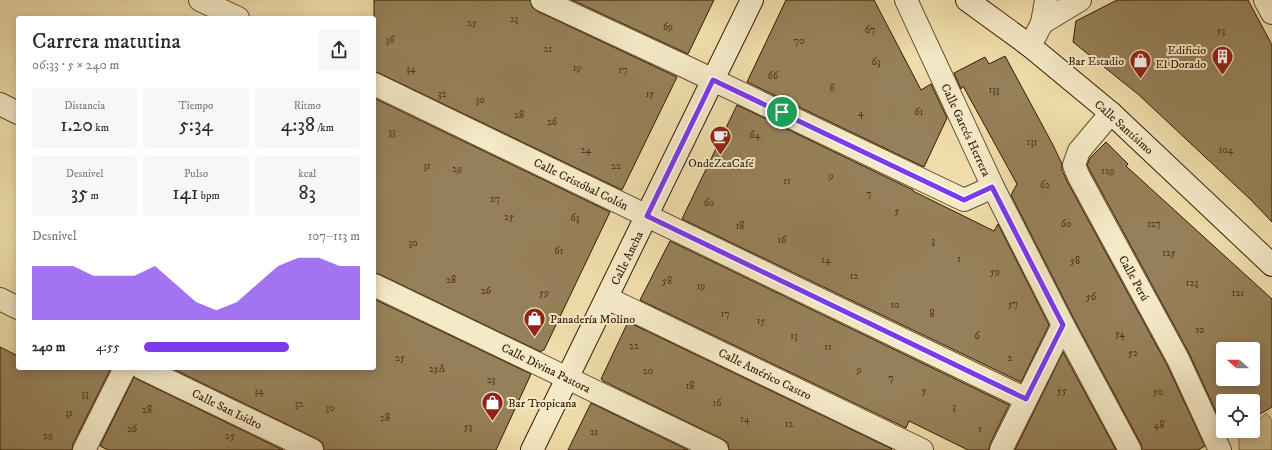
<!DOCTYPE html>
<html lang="es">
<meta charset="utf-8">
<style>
body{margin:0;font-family:"IM FELL DW Pica",serif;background:#f7f7f7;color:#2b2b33;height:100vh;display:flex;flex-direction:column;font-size:15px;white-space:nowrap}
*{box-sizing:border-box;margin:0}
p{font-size:13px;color:#7c7c81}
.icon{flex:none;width:22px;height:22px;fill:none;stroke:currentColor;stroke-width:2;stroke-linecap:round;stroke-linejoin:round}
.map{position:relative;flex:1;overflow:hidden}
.side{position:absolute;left:16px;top:16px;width:360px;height:354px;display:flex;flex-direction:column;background:#fff;border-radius:4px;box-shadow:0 2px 10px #0003}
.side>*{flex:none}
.needle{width:26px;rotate:291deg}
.controls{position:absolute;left:1216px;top:342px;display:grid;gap:8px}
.controls a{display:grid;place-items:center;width:44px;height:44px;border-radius:4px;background:#fff;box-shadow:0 2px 10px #0003;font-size:20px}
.pin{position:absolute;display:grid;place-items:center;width:34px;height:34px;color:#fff;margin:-17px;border:2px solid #fff;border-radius:50%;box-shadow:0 1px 4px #0007}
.round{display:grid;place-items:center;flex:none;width:42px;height:42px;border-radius:4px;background:#f7f7f7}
.head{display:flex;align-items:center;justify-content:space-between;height:68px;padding:0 16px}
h1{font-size:22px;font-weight:600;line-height:30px}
.metrics{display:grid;grid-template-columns:repeat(3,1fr);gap:6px;height:68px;padding:4px 16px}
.metrics div{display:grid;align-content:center;border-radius:4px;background:#f7f7f7;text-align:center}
.metrics b{font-size:20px;font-weight:600}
.metrics small{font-size:11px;font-weight:400}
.metrics p{font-size:11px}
.chart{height:112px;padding:8px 16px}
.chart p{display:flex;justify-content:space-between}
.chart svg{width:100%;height:72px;margin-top:4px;fill:#7c3aed;opacity:.7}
ul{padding:0 16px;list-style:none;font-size:13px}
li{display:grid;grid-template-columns:64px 48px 1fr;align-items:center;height:30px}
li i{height:10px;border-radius:5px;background:#7c3aed}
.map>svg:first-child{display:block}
.green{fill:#cfbd8e;stroke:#826c47}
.building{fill:#968059;stroke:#351a00;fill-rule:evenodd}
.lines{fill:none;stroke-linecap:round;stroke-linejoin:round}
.street-casing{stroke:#644b2b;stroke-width:24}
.secondary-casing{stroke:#351a00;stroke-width:24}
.street{stroke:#f5eac8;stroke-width:22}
.secondary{stroke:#f5eac8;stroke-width:22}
.route-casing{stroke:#fff;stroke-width:8}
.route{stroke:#7c3aed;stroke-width:5}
.labels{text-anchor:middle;stroke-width:4;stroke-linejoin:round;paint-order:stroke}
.number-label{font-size:10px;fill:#4d3416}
.poi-label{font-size:12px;fill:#351a00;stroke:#f5eac8;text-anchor:end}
.street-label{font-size:12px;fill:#351a00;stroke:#f5eac8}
</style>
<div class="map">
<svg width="1272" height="450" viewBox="0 0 1272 450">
<rect width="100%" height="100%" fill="#efdeab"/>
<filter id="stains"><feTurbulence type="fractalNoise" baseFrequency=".005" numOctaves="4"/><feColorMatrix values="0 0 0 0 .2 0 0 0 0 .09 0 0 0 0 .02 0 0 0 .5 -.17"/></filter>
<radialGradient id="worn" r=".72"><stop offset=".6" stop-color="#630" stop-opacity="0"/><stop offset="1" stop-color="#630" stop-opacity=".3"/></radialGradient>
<polygon class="green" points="1266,413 1272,420 1272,450 1239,450 1239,438 1247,431 1253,431 1253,426"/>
<g class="building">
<polygon points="374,0 530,0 532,7 537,11 677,77 622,190 379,73 374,72"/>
<polygon points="572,0 714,0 688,54"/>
<polygon points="786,0 874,0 921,90 931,84 947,118 924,167 747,82"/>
<polygon points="1117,0 1248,0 1272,45 1272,222 1251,200 1139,95 1073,42 1076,21"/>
<polygon points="1005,56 1053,145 1062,164 1062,170 1068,183 1167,365 1205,446 1198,450 1142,450 1141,444 1074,319 1011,195 1017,184 963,86 961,89 954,73 985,57 989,64"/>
<polygon points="374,98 610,212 544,350 542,350 541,352 379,274 374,273"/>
<polygon points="737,105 913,190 913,191 994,231 998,224 1049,325 1021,382 682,219"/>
<path d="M1106,142L1128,164L1126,166L1272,299V407L1253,418V401H1223V427L1189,353L1087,165L1090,158ZM1223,349H1253V379H1223Z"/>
<polygon points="670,241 1009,405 990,444 989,450 968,450 909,421 906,428 640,300"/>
<polygon points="374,299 531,374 496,450 324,450 323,443 317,439 171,368 374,368"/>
<polygon points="628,322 892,449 891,450 729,450 728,443 722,439 603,381 603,380 601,379"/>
<polygon points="0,347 18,356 18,368 111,368 73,444 72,450 0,450"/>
<polygon points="1063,352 1116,450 1015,450"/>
<polygon points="134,377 137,379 283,450 108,450 100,446"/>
<polygon points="591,403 688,450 568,450"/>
</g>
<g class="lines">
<defs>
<g id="street">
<polyline points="200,0 238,18"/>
<polyline points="542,0 686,67 964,200 993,187"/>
<polyline points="906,0 993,187 1063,325 1130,450"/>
<polyline points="1265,0 1272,13"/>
<polyline points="1042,23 1080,0"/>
<polyline points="1030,46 1042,23 1046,0"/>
<polyline points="374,84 1026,399"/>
<polyline points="0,104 18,113"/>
<polyline points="1111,113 1079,151 1074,165 1079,177 1178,359 1220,450"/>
<polyline points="374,285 717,450"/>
<polyline points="607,298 922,450"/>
<polyline points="0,299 18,308"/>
<polyline points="142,368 312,450"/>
<polyline points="84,450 125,368"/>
<polyline points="1001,450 1063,325"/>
</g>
<g id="secondary">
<polyline points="967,0 1030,46 1111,113 1272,265"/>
<polyline points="532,450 752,0"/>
</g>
</defs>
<use href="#street" class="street-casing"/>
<use href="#secondary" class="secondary-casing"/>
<use href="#street" class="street"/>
<use href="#secondary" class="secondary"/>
</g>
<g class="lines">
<defs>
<polygon id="route" points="713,80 964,200 992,187 1063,325 1026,399 647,216"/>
</defs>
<use href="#route" class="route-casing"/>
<use href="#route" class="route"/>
</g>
<defs>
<symbol id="building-pin" viewBox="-11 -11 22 30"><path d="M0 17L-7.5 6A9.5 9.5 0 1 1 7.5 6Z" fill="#8f2418" stroke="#f5eac8"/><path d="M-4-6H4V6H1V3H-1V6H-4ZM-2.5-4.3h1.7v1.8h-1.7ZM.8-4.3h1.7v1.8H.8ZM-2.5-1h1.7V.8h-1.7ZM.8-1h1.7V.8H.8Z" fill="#fff"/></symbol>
<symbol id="shop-pin" viewBox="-11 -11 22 30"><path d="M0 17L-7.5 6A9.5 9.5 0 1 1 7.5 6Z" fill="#8f2418" stroke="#f5eac8"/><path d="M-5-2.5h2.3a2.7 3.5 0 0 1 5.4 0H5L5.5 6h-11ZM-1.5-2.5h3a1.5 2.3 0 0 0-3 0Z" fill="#fff"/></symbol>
<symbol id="cafe-pin" viewBox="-11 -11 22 30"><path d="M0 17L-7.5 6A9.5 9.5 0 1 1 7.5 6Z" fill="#8f2418" stroke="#f5eac8"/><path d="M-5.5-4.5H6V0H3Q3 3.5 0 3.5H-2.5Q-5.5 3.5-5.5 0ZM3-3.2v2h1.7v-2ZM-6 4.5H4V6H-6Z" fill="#fff"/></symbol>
</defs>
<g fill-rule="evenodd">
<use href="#building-pin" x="1210" y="44" width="25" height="34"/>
<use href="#shop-pin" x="1128" y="48" width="25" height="34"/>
<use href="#cafe-pin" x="708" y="124" width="25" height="34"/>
<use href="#shop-pin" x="522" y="306" width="25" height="34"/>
<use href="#shop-pin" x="480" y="390" width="25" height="34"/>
</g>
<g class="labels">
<g class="number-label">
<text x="514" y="22">23</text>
<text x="472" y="26">25</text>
<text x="668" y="30">69</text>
<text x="870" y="33">67</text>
<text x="1221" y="34">53</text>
<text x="390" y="43">36</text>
<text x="799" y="44">70</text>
<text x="548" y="52">21</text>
<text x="876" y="65">63</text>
<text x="577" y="71">19</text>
<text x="411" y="72">34</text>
<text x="623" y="73">17</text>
<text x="773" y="79">66</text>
<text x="832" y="91">6</text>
<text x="994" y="93">133</text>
<text x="442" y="97">32</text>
<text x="650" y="97">15</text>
<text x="480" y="103">30</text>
<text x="919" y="115">61</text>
<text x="861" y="116">4</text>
<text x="519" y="118">28</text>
<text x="552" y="125">26</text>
<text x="392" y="135">33</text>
<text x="755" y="138">64</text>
<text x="1032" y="145">131</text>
<text x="586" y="153">24</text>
<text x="1226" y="153">104</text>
<text x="427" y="169">31</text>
<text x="616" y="169">22</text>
<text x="457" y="172">29</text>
<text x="1108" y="174">129</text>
<text x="831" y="179">9</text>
<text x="787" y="184">11</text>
<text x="1045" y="188">62</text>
<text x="869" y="197">7</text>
<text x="495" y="202">27</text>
<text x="709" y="206">60</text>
<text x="897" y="214">5</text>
<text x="509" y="220">25</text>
<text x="575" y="221">63</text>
<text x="1066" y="227">60</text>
<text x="1154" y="227">127</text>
<text x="740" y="229">18</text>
<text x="782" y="243">16</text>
<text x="933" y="244">3</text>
<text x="413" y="246">30</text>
<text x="559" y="254">61</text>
<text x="1169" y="256">125</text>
<text x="959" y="262">1</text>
<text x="826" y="263">14</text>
<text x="1075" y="264">58</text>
<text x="995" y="275">59</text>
<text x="854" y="279">12</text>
<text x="451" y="283">28</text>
<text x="667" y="284">58</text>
<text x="1192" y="286">123</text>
<text x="701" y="289">19</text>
<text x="486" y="294">26</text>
<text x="544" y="296">59</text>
<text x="1238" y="296">121</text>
<text x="1091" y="300">56</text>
<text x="1013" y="307">57</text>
<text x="895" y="308">10</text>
<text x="725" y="317">17</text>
<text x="932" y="317">8</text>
<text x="761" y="324">15</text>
<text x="1200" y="333">10</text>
<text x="1120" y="337">54</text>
<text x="794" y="339">13</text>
<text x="977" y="339">6</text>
<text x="634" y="349">22</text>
<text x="828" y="350">11</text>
<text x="1133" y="356">52</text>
<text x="400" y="361">25</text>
<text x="1010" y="361">2</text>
<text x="437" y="372">25A</text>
<text x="859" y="373">9</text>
<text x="648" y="374">20</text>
<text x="891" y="381">7</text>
<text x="491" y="383">23</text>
<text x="690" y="389">18</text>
<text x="259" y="394">34</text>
<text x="924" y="394">5</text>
<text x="1062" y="394">55</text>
<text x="1158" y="395">50</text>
<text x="85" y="397">33</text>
<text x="717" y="406">16</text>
<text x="299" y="407">32</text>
<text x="954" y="410">3</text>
<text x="330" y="411">30</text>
<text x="147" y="413">28</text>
<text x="69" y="416">31</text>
<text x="385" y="421">28</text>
<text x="745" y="422">14</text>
<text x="789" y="427">12</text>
<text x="1159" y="428">48</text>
<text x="468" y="430">53</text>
<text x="132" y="432">26</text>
<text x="980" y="432">1</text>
<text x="594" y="435">21</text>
<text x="48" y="439">29</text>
<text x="230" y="439">25</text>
</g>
<g class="poi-label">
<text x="1206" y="54">Edificio<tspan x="1206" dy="14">El Dorado</tspan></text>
<text x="1124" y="65">Bar Estadio</text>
<text x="721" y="167" text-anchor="middle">OndeZeaCafé</text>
<text x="550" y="323" text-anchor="start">Panadería Molino</text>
<text x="508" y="407" text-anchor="start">Bar Tropicana</text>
</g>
<g class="street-label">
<text transform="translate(1124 127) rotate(42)" y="4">Calle Santísimo</text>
<text transform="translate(966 130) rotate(65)" y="4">Calle Garcés Herrera</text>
<text transform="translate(581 184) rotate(26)" y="4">Calle Cristóbal Colón</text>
<text transform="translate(627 258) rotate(-64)" y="4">Calle Ancha</text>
<text transform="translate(1134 278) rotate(61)" y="4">Calle Perú</text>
<text transform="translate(546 368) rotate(26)" y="4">Calle Divina Pastora</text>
<text transform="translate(765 374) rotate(26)" y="4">Calle Américo Castro</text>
<text transform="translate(227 409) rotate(26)" y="4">Calle San Isidro</text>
</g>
</g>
<rect width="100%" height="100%" filter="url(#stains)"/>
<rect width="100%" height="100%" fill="url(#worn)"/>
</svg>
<div class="controls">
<a><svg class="needle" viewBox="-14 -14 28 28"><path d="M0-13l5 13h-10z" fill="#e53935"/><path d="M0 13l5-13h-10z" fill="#7c7c81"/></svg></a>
<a><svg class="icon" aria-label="locate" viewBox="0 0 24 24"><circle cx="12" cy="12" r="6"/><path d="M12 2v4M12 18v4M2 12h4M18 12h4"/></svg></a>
</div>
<div class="pin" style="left:782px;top:112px;background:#1e9e55"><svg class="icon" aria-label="arrive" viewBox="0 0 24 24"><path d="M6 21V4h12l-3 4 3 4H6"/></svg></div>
<section class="side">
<div class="head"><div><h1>Carrera matutina</h1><p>06:33 · 5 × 240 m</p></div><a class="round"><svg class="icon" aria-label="share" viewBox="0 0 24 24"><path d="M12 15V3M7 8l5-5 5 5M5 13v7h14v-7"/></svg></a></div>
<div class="metrics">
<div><p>Distancia</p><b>1.20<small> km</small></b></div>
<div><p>Tiempo</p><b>5:34</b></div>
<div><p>Ritmo</p><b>4:38<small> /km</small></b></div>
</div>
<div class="metrics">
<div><p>Desnivel</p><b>35<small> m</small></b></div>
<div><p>Pulso</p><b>141<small> bpm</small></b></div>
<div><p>kcal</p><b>83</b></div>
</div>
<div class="chart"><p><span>Desnivel</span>107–113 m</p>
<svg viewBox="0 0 160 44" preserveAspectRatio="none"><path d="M0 44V11L10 11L20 11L30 17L40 17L50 17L60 11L70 22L80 33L90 38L100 33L110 22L120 11L130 6L140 6L150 11L160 11V44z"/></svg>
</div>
<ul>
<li><b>240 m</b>4:55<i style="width:67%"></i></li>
</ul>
</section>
</div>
